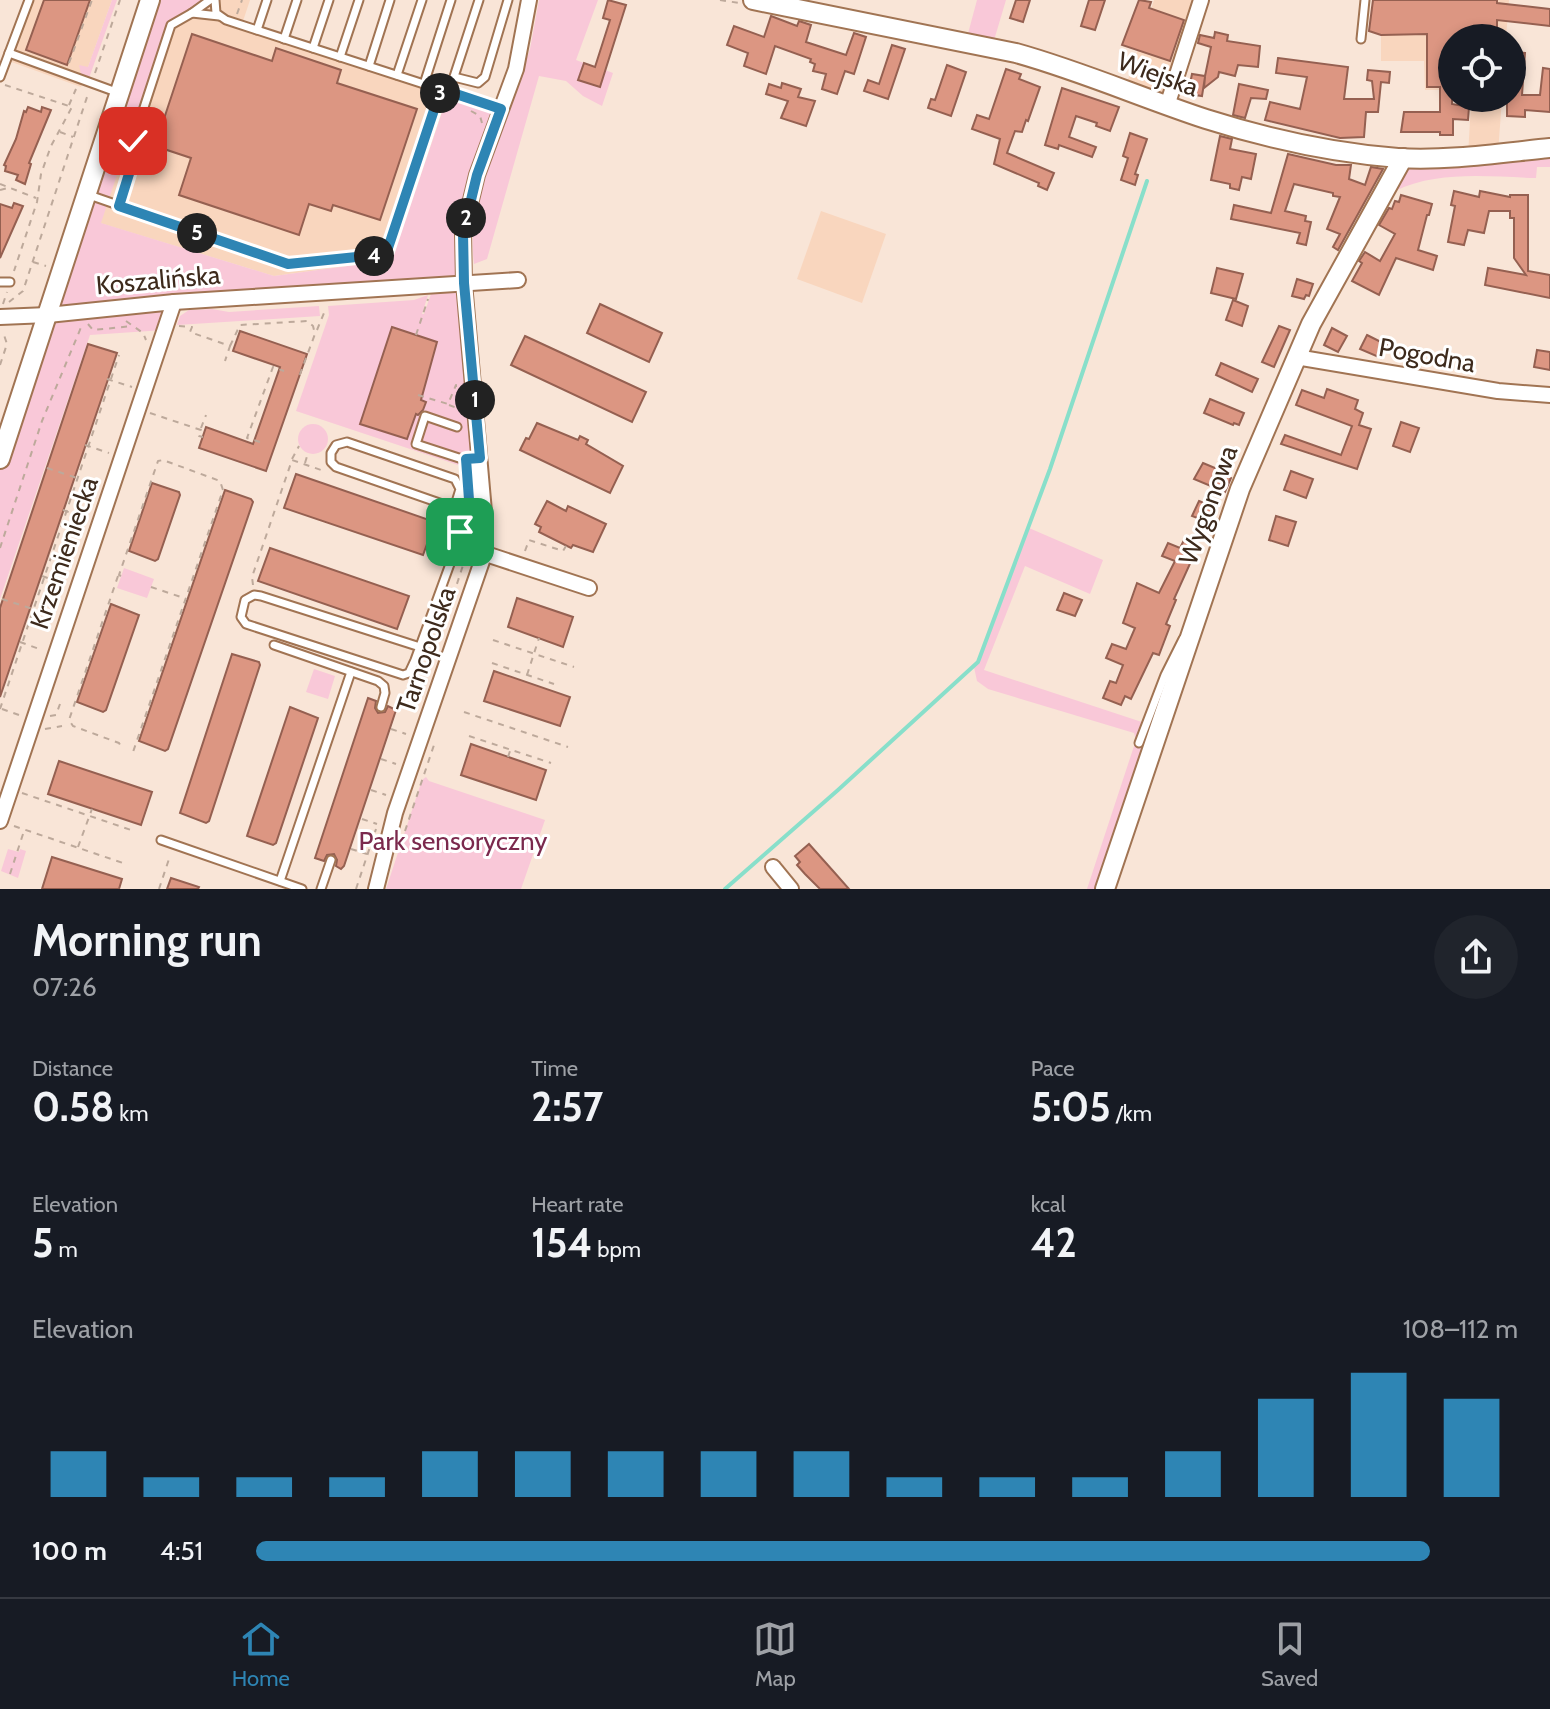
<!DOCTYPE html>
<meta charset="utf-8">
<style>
body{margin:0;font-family:Cabin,sans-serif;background:#20242c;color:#f1f3f6;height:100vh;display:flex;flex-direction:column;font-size:30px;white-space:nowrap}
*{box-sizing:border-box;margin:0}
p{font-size:26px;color:#9ea1a6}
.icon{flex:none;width:44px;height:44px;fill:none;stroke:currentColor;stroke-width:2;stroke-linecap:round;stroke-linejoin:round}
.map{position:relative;height:889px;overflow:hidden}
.side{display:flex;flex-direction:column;background:#171b24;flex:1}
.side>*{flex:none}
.tools{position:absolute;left:1438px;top:24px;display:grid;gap:16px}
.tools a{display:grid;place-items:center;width:88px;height:88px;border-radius:50%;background:#171b24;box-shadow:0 4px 12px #0003;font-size:40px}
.pin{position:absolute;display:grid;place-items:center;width:68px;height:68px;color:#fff;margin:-34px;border-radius:16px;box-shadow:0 4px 12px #0006}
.km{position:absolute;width:40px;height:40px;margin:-20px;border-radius:50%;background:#222;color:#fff;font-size:22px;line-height:40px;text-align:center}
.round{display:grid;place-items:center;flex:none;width:84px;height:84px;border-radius:42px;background:#20242c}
.overview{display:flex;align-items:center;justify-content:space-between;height:136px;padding:0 32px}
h1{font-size:44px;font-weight:800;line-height:60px}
.figures{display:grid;grid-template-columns:repeat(3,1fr);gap:12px;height:136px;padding:8px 32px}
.figures div{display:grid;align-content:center}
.figures b{font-size:40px;font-weight:800}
.figures small{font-size:22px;font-weight:400}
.figures p{font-size:22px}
.chart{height:224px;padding:16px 32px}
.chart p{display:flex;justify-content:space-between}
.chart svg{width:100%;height:144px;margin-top:8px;stroke:#2e85b4;stroke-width:6}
ul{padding:0 32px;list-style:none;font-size:26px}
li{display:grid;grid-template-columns:128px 96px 1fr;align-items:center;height:60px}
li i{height:20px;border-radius:10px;background:#2e85b4}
.menu{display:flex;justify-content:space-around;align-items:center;height:112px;border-top:2px solid #363941;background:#171b24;font-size:22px;color:#9ea1a6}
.menu a{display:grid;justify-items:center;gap:4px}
.menu .active{color:#2e85b4}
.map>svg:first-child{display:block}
.built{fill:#f9d6be}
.green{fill:#f9c8d8}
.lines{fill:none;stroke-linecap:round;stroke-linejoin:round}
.stream{stroke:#88dfca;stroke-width:4}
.building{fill:#dc9682;stroke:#956051;stroke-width:2}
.service-casing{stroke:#a17453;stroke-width:11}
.minor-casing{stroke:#a17453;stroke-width:18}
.tertiary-casing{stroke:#a17453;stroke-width:22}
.path{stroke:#bda99b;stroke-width:2;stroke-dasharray:6 6;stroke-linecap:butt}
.service{stroke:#fff;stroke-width:7}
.minor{stroke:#fff;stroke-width:14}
.tertiary{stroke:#fff;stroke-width:18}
.route-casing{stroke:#fff;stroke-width:16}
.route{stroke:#2e85b4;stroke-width:10}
.labels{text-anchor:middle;stroke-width:6;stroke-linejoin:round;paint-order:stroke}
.street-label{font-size:26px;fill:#3d2a1c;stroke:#fff}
.park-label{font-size:26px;fill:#7b294d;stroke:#fff}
</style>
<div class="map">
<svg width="1550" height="889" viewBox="0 0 1550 889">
<rect width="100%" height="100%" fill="#f9e5d7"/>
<g class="built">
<polygon points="28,0 112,0 81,87 6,60"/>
<polygon points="211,0 250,0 242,24 449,92 392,260 274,276 100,223 166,27"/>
<polygon points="1154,0 1201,0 1167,106 1125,89"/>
<polygon points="1373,0 1509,0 1506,38 1452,38 1452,90 1425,90 1424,61 1381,61 1381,33 1369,31"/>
<polygon points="1453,98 1502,98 1498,153 1468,156 1471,103 1453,102"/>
<polygon points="821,211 886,234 862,303 797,279"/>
</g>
<g class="green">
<polygon points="112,0 117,0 89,78 81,74 79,65 88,67"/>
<polygon points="149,0 211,0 166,27 101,223 274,276 392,260 449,92 501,109 464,230 480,458 464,467 296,411 329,315 328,306 414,300 428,295 422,314 424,314 431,294 460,284 169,306 164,330 90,335 0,599 0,442"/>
<path d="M539,0H598L576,60L584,63L579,80L599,87L605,70L613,73L602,106L583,96L566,81L539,76L487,259L474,264C471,241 473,221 478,198L530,49Z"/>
<polygon points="977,0 1006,0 992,47 966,41"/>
<path d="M1550,148V167H1537L1536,178C1489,177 1439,170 1395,191L1402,164Z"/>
<polygon points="319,306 320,316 177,325 180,316 189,310 212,309 229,312"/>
<circle cx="313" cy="439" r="15"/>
<polygon points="1029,528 1103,560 1090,594 1025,566 984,670 1160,728 1105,889 1087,889 1136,740 1134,733 988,689 977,681 974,667 983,651"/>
<polygon points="124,568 154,579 147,598 117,588"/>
<polygon points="314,669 335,676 328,699 306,692"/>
<polygon points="426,777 429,781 545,820 521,889 386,889 422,780"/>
<polygon points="8,849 19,852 20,849 26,851 18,878 1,871"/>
</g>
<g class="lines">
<polyline class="stream" points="725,889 838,790 978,662 1050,469 1147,181"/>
</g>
<g class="building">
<polygon points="44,0 90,0 67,65 26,50"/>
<polygon points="608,0 626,5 600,87 578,80 584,63 595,67 610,20 603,18"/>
<polygon points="1016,0 1030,0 1023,22 1010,18"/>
<polygon points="1089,0 1105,0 1095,30 1081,26"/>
<polygon points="1139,0 1151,2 1149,8 1184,20 1170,61 1122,45"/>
<polygon points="1373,0 1497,0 1497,3 1550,9 1550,26 1497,20 1497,34 1492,34 1492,38 1452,38 1452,104 1469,107 1468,120 1453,119 1453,135 1440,135 1440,132 1401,132 1404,112 1440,112 1440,87 1427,87 1427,34 1381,35 1369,31"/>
<polygon points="771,16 797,26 799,21 811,25 806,42 846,55 854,33 866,37 854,74 845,71 837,94 822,89 826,74 813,71 815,64 810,62 811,59 775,46 766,74 744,66 748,53 727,45 734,26 764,37"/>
<polygon points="1215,32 1228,35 1227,41 1260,46 1258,67 1238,65 1235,76 1219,72 1218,77 1204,88 1205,77 1202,96 1188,94 1192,74 1205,76 1211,47 1198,43 1200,35 1214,38"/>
<polygon points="192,34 272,61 276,48 341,70 337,83 417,109 380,220 333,205 331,211 309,204 299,235 179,195 191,158 155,146"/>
<polygon points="892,45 905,49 888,99 864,91 868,80 879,84"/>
<polygon points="1512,52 1525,53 1522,95 1540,95 1543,68 1550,69 1550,112 1525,110 1525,117 1507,116 1507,98 1512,98"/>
<polygon points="1278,58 1348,67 1344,99 1374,99 1372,81 1367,80 1368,70 1390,72 1389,83 1381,82 1378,112 1366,112 1364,137 1340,138 1265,120 1270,102 1300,109 1307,77 1276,73"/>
<polygon points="947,65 966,72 951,116 928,108 931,99 935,100"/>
<polygon points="1006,69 1021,74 1019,79 1040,87 1028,121 1026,120 1022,132 1015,131 1007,153 1054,173 1047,190 1038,186 1039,183 994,164 1000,139 972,129 977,115 989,119"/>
<polygon points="782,83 801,89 798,97 815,101 806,126 781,118 788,101 766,94 769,84 781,88"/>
<polygon points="1239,84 1268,90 1266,99 1251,98 1245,118 1233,115"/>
<polygon points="1062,88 1119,107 1110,131 1096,126 1097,123 1076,116 1069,137 1096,147 1092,157 1059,145 1058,149 1045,145"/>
<polygon points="28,107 41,112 42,107 51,110 29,163 31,164 25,184 16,180 18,175 5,171 6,166 4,165 16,139 24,111 26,112"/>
<polygon points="1130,133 1147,139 1135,174 1138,175 1135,185 1121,180 1128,158 1123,156"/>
<polygon points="1220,136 1232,139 1230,149 1256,154 1251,179 1242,177 1239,190 1230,188 1230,184 1211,180"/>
<polygon points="1288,154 1336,165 1351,165 1349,179 1365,185 1371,167 1383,169 1338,250 1333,247 1340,234 1327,229 1340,197 1333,196 1333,193 1294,184 1285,211 1306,216 1305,221 1311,222 1306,245 1297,243 1300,233 1231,219 1234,205 1271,213"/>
<polygon points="1454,191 1479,197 1480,191 1510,197 1510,195 1528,195 1528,271 1550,275 1550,298 1485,285 1488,268 1526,275 1514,258 1514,218 1510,218 1510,211 1489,211 1484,233 1468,230 1464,245 1448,242 1455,206 1451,205"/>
<polygon points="1401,195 1432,204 1429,215 1427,215 1418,250 1437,256 1433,270 1396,258 1379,295 1352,281 1362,263 1359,261 1365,252 1380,261 1395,234 1379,225 1389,208 1392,209 1395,201 1399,202"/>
<polygon points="14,203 23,206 0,258 0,204 12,208"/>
<polygon points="1217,268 1243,274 1236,299 1211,293"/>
<polygon points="1297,279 1313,284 1309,296 1306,295 1304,299 1292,296"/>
<polygon points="1233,300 1248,306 1242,326 1226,320"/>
<polygon points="600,304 662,333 649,362 587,333"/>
<polygon points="1279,326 1290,330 1274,367 1262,362"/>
<polygon points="392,327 437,342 421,400 426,402 423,410 418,415 416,414 407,439 360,424"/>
<polygon points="1332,328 1347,336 1338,352 1324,345"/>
<polygon points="240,331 307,354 266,471 199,448 206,427 253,444 280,367 233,351"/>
<polygon points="1367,335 1387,345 1381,358 1360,349"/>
<polygon points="525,336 646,392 632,422 511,365"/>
<polygon points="88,344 117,353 0,697 0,608"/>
<polygon points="1537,350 1550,352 1550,370 1534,367"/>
<polygon points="1221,363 1258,379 1252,392 1216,375"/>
<polygon points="1327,389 1358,400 1355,409 1363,413 1359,425 1371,429 1357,469 1281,444 1285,435 1341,455 1352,426 1296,405 1302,390 1324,398"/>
<polygon points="1210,399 1244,413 1239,425 1234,423 1233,425 1204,413"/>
<polygon points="1401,422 1419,428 1410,452 1393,446"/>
<polygon points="537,423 578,440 580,436 588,440 586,444 623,466 610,493 520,450 526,438 529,439"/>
<polygon points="1203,463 1227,473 1226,476 1231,478 1225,492 1194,479"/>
<polygon points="1291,471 1313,479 1306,498 1284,490"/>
<polygon points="296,474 435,522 423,555 284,508"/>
<polygon points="152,483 179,492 180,495 158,559 155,561 129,551"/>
<polygon points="225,490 251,499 253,502 168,749 165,751 139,741"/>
<polygon points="547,501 566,511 568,506 606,524 593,552 573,545 571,548 539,532 541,527 535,524"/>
<polygon points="1199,501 1214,507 1208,522 1192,516"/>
<polygon points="1276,516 1296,522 1288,546 1269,540"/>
<polygon points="1184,540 1198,546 1174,599 1176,600 1166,624 1170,626 1159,655 1153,653 1131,699 1125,696 1121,705 1103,698 1110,681 1116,683 1123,665 1106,658 1112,644 1126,649 1135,628 1123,623 1137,583 1159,593 1175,561 1162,556 1168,543 1180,548"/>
<polygon points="270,548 409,596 397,629 258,581"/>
<polygon points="1064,593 1082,600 1075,616 1057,610"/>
<polygon points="517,598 573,617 563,647 508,627"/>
<polygon points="111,604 139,615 106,710 103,712 77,702"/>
<polygon points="232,654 259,662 260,665 209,821 206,823 180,813"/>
<polygon points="494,671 570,697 560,726 484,701"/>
<polygon points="368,698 376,701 375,708 378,713 385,712 388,706 396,710 344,866 341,869 336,866 337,860 334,854 327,855 324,861 315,858"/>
<polygon points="290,707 318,718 276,843 273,845 247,836"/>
<polygon points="471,744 546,770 536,800 461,775"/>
<polygon points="59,761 152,792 141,825 48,794"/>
<polygon points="809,844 834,872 849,889 820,889 805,874 797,865 800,862 795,856"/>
<polygon points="52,857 122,879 119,889 42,889"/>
<polygon points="171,878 199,887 198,889 167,889"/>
</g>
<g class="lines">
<defs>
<g id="service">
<polyline points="215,0 216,13 226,20 501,109"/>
<polyline points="192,13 210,0"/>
<polyline points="257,30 267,0"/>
<polyline points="284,39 297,0"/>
<polyline points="1361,39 1365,0"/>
<polyline points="313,48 329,0"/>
<polyline points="9,53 119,93"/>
<polyline points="340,57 359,0"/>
<polyline points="369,66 390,0"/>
<polyline points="397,75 422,0"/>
<polyline points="0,77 29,0"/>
<polyline points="454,77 478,83 485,77 508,0"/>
<polyline points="424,84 451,0"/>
<polyline points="449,92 479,0"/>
<polyline points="89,195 288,264 386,254 441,89"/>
<polyline points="119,206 138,145 133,141 171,25 192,13 219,16"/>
<polyline points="0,282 10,282"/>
<polyline points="457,427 425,416 416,444 462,459 480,458"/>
<polyline points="451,507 456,502 460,489 455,479 347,442 336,445 331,453 331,462 336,467 451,507 458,522 458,542"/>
<polyline points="274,645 378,681 384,686 385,693 381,707"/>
<polyline points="420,647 261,596 254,595 245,600 241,617 246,624 403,675 409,673 415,660 458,542 482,552"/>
<polyline points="1139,743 1165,675 1183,639"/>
<polyline points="161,840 302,889"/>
<polyline points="280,881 351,672"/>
<polyline points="321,889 331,860"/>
</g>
<g id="minor">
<polyline points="1167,106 1201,0"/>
<polyline points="0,317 48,315 174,302 518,280"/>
<polyline points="1296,357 1498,391 1550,395"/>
<polyline points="483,553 589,588"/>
<polyline points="0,821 174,302"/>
<polyline points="773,867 791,889"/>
<polyline points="376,889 395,813 482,561 485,523 464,283 463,233 477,175 516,69 529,0"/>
</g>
<g id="tertiary">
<path d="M753,0L1016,53C1081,71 1142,98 1206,119C1269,139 1332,153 1398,158C1448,161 1500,153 1550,148"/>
<polyline points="0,459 150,0"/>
<polyline points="1105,889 1240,489 1311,324 1403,158"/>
</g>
</defs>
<use href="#service" class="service-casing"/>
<use href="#minor" class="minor-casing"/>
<use href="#tertiary" class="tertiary-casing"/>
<g class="path">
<polyline points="720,0 739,3"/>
<polyline points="237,14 242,0"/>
<polyline points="69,63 92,0"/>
<polyline points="95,73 120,0"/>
<polyline points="5,85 72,107 51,146 41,174 37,202 14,271"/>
<polyline points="69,105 76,89"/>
<polyline points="471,111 480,116 482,123"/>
<polyline points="60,132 73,137"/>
<polyline points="0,184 36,198"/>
<polyline points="0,190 8,188"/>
<polyline points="33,262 46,266"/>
<polyline points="9,302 23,291 88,94"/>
<polyline points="3,304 7,292"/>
<polyline points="126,321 143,333 146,340"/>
<polyline points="88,324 93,330 133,326"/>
<polyline points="179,326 192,327 190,332 230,346 225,361"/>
<polyline points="317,330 324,313"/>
<polyline points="416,335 428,299"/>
<polyline points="230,346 240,325 307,321 313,326 315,334 299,377"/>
<polyline points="0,365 7,344 3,332"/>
<polyline points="107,379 132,387"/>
<polyline points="418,395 448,404 456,385 456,392 459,392"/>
<polyline points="449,405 457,408 461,405"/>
<polyline points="150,413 201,430 199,436 203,437"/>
<polyline points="201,428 206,415"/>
<polyline points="260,442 247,438 273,367 284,371"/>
<polyline points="85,445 109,453"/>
<polyline points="292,459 299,446"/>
<polyline points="305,463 308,453"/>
<polyline points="47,468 77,478"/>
<polyline points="63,510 87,519"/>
<polyline points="470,513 471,526"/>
<polyline points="0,548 42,421 82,325"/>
<polyline points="525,551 529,540 563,551 566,546"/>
<polyline points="42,576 64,584"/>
<polyline points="118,576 69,720 73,726 119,743 122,748"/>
<polyline points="121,576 119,575 158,461 163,460 220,481 223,490 133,752"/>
<polyline points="253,585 252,577 292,460 321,470"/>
<polyline points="151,587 181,597"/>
<polyline points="2,599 33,609"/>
<polyline points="493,640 574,667"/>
<polyline points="20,642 42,650"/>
<polyline points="492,663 554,684"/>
<polyline points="527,675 539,638"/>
<polyline points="420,698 466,556"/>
<polyline points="0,709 119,355"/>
<polyline points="2,709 22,716"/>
<polyline points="464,712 568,747"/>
<polyline points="50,716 56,715 60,704"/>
<polyline points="45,729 62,726"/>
<polyline points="391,729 406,734"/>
<polyline points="469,736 551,763"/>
<polyline points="508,757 510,751"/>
<polyline points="381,759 396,764"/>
<polyline points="371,790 386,795"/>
<polyline points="22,793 134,831"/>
<polyline points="362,819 377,824"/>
<polyline points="14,826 123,863"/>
<polyline points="405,831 435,742"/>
<polyline points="78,847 92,809"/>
<polyline points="351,849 367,854"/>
<polyline points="10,874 24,831"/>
<polyline points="159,889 169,859"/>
<polyline points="356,889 376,829"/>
</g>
<use href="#service" class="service"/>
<use href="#minor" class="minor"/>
<use href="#tertiary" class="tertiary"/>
</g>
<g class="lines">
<defs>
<polyline id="route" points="133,141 138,145 119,206 288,264 386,254 441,89 501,109 477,175 463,233 464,283 480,458 466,459 472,540 470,546 458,542 460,532"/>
</defs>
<use href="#route" class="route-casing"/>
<use href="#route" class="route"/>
</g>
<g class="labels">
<g class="street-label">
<text transform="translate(1158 74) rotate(20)" y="9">Wiejska</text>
<text transform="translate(158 280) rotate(-5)" y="9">Koszalińska</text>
<text transform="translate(1427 355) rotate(10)" y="9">Pogodna</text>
<text transform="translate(1208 505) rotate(-70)" y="9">Wygonowa</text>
<text transform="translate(64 553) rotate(-71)" y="9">Krzemieniecka</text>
<text transform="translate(426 650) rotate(-71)" y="9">Tarnopolska</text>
</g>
<g class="park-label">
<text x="453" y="850">Park sensoryczny</text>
</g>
</g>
</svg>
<div class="tools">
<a><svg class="icon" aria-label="locate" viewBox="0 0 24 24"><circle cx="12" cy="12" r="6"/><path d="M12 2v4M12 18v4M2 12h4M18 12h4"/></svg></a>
</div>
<div class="pin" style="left:460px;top:532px;background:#1e9e55"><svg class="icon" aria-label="arrive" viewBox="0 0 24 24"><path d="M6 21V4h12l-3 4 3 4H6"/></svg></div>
<div class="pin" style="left:133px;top:141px;background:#d93025"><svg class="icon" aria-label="check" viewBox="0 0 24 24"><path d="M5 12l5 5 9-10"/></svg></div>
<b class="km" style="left:475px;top:400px">1</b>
<b class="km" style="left:466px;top:218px">2</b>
<b class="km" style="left:440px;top:93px">3</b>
<b class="km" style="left:374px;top:256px">4</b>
<b class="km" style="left:197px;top:233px">5</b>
</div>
<section class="side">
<div class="overview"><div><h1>Morning run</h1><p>07:26</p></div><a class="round"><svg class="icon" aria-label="share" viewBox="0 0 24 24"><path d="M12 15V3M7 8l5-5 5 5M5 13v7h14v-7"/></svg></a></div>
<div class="figures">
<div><p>Distance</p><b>0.58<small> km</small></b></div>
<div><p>Time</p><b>2:57</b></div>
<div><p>Pace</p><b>5:05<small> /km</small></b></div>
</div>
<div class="figures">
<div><p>Elevation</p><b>5<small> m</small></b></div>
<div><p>Heart rate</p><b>154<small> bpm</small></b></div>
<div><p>kcal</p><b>42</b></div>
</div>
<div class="chart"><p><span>Elevation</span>108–112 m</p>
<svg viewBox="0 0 160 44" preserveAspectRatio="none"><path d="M5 44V30M15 44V38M25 44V38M35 44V38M45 44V30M55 44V30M65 44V30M75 44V30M85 44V30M95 44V38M105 44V38M115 44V38M125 44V30M135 44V14M145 44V6M155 44V14"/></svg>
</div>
<ul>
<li><b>100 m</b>4:51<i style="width:93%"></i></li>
</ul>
</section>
<nav class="menu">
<a class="active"><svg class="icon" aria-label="home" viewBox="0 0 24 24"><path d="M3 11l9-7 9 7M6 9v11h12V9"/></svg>Home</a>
<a><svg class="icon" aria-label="map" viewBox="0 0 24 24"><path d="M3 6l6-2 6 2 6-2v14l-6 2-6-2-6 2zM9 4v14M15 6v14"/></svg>Map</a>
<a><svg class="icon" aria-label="saved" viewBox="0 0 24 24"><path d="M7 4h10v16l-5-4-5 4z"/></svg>Saved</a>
</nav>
